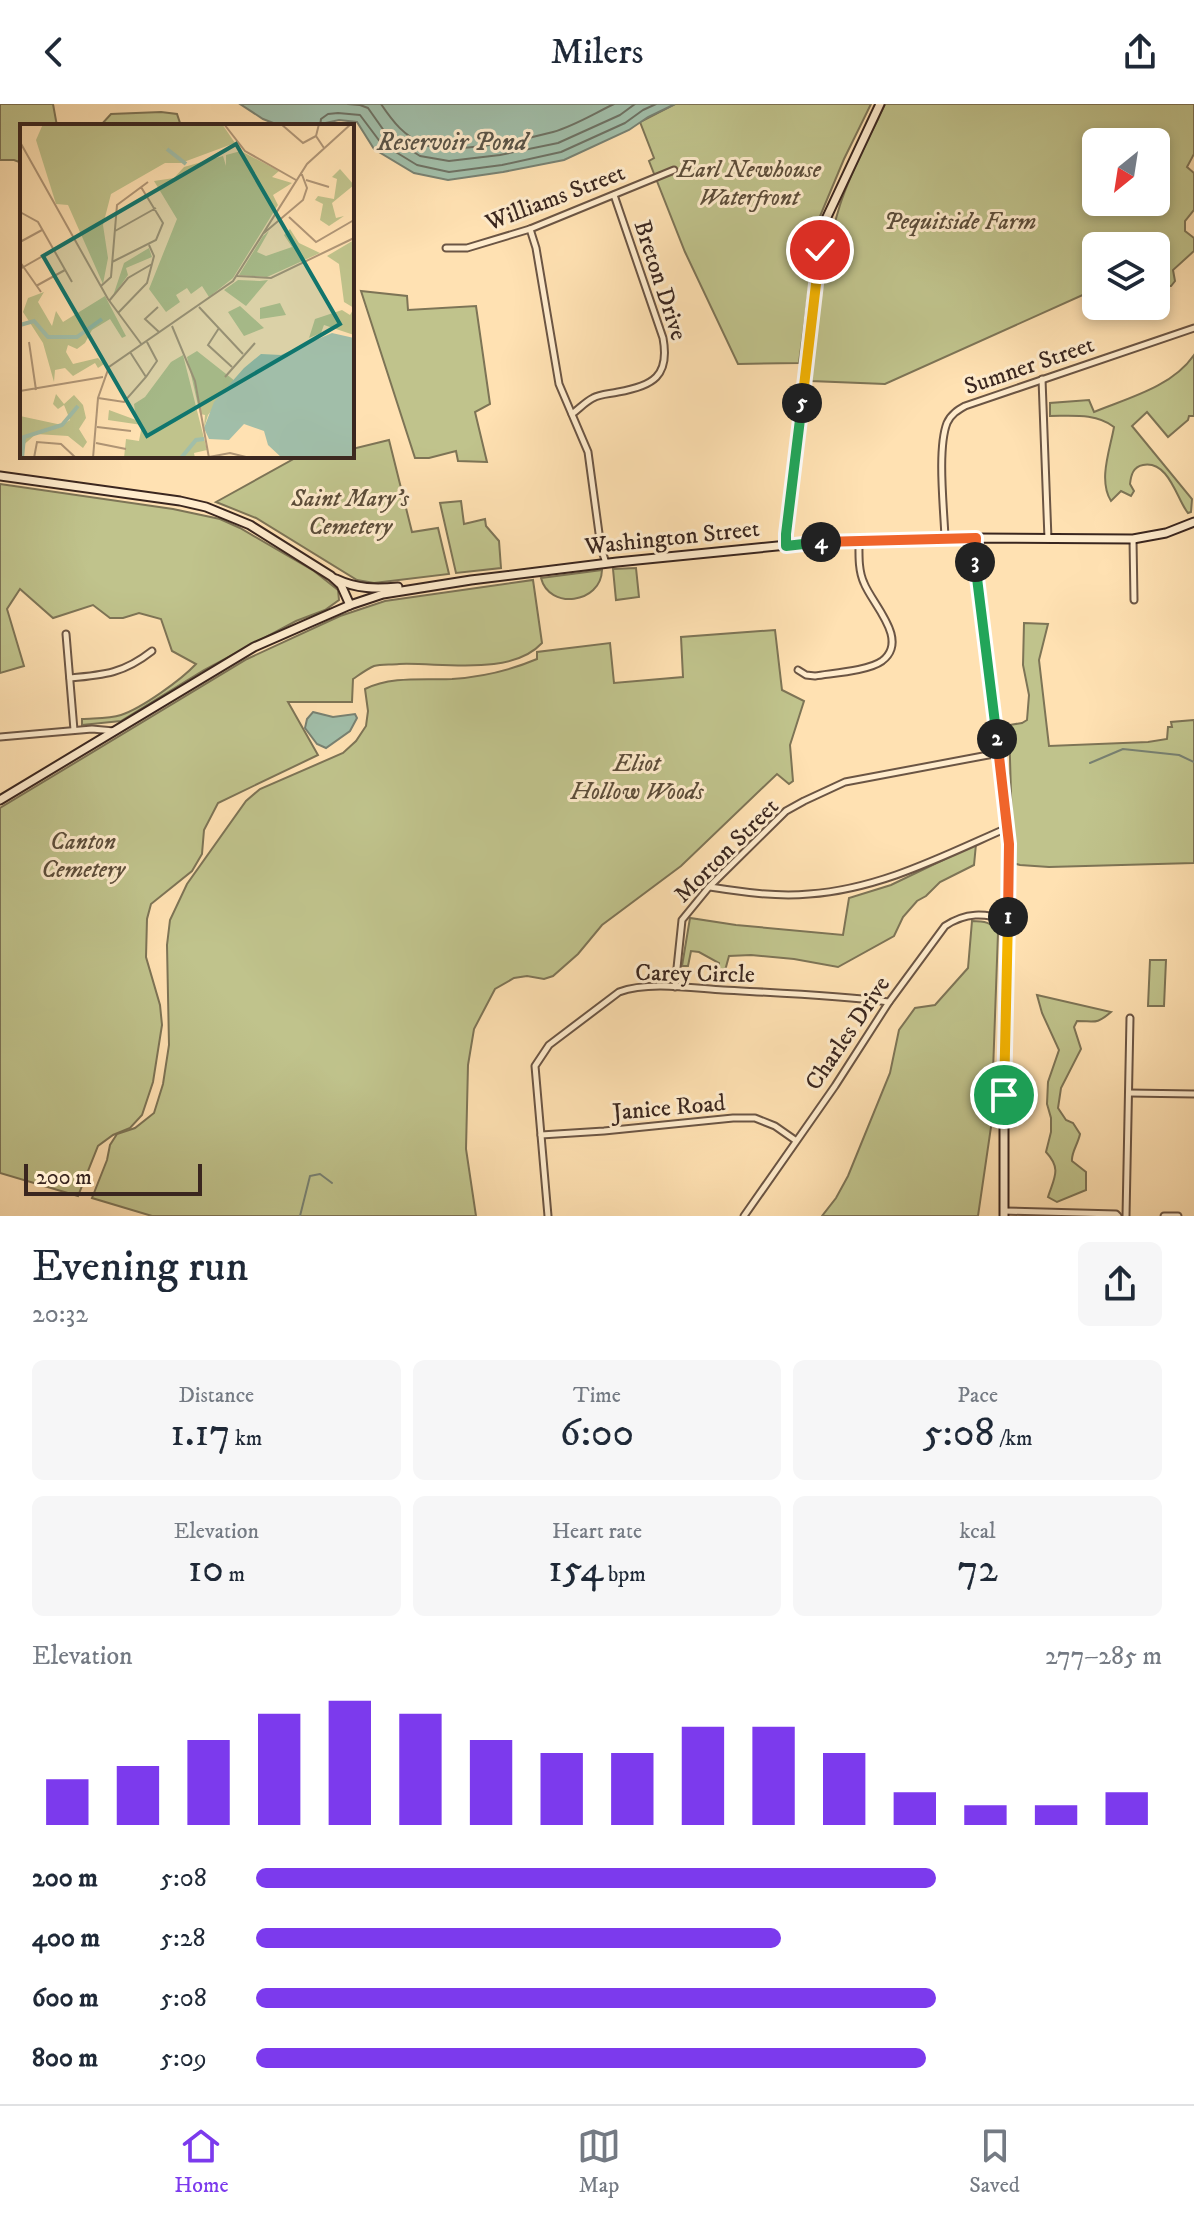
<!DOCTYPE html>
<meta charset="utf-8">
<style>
body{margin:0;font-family:"IM FELL DW Pica",serif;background:#f6f6f7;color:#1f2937;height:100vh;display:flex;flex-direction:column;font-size:30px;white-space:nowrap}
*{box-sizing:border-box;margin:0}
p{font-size:26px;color:#747a83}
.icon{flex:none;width:44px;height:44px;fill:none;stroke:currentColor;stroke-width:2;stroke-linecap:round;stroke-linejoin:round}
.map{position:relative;height:1112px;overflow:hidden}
.drawer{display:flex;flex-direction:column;background:#fff;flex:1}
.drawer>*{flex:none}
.needle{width:52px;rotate:210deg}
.controls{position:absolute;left:1082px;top:24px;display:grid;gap:16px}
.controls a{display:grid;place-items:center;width:88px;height:88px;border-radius:12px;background:#fff;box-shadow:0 4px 12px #0003;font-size:40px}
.scale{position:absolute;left:24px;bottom:20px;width:178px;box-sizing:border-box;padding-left:8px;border:4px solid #3a261f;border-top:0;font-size:22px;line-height:28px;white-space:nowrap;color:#3a261f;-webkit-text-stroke:6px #ffeccd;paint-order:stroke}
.pin{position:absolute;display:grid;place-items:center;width:68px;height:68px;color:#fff;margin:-34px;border:4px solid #fff;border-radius:50%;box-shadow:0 2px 8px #0007}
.km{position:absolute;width:40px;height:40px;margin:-20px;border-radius:50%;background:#222;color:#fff;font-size:22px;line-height:40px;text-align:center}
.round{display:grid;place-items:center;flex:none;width:84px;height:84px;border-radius:12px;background:#f6f6f7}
.summary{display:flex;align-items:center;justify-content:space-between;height:136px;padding:0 32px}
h1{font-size:44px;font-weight:600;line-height:60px}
.stats{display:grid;grid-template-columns:repeat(3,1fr);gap:12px;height:136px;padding:8px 32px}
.stats div{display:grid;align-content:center;border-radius:12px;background:#f6f6f7;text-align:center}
.stats b{font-size:40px;font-weight:600}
.stats small{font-size:22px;font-weight:400}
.stats p{font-size:22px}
.chart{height:224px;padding:16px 32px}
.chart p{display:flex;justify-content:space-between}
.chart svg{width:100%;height:144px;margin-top:8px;stroke:#7c3aed;stroke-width:6}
ul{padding:0 32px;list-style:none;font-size:26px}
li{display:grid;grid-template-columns:128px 96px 1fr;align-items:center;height:60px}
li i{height:20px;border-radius:10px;background:#7c3aed}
header{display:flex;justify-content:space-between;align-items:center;height:104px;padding:0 32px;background:#fff;font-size:36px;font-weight:600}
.tabs{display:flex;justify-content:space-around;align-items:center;height:112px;border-top:2px solid #e0e1e3;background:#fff;font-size:22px;color:#747a83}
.tabs a{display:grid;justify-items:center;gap:4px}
.tabs .on{color:#7c3aed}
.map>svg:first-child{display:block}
.green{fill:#c0c38c;stroke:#7d7456;stroke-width:2;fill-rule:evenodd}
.water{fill:#a1bea9;stroke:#788172;stroke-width:2}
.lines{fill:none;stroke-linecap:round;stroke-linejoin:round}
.shore{stroke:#6e7264;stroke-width:2}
.stream{stroke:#788172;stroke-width:2}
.street-casing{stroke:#6b5544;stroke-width:9}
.secondary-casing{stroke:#3a261f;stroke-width:11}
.street{stroke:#ffeccd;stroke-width:5}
.secondary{stroke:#ffeccd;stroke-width:7}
.split-1-casing{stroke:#fff;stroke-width:16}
.split-2-casing{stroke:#fff;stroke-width:16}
.split-3-casing{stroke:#fff;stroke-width:16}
.split-4-casing{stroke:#fff;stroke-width:16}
.split-5-casing{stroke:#fff;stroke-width:16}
.split-6-casing{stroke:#fff;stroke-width:16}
.split-1{stroke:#f5b400;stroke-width:10}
.split-2{stroke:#f0652b;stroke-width:10}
.split-3{stroke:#22a559;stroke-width:10}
.split-4{stroke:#f0652b;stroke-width:10}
.split-5{stroke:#22a559;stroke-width:10}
.split-6{stroke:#f5b400;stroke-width:10}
.labels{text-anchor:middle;stroke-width:6;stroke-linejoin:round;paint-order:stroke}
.park-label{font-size:24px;font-style:italic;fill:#5c4d3a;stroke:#ffeccd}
.street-label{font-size:24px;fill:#3a261f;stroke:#ffeccd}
.water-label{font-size:26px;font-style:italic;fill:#595448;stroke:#ffeccd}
.inset-river{fill:none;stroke:#a1bea9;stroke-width:4}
.inset-road{fill:none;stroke:#b09677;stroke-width:2}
.view{fill:#0f766e;fill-opacity:0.15;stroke:#0f766e;stroke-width:4}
.inset-edge{fill:none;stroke:#3a261f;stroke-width:4}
</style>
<header><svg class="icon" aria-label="back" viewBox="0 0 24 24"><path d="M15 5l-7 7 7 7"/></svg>Milers<svg class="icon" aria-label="share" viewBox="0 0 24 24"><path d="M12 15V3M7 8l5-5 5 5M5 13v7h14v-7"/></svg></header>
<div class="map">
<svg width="1194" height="1112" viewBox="0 0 1194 1112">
<rect width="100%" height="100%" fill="#ffe1b2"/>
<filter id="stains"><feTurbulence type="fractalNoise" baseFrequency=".0025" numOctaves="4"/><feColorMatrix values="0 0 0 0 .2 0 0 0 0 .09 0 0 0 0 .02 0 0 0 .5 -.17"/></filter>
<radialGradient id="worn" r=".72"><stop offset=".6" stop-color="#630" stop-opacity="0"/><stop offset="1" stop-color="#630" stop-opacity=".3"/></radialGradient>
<g class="green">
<polygon points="0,0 53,0 57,22 22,22 22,59 14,56 0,56"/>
<polygon points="675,0 871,0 844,55 818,117 799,259 738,260 685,148 649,57 654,54 640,18"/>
<path d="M885,0H1194V50L1187,63L1194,69V106L1185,117V127L1194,134V147L1173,166L1175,177L1171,182H1156V142H1096V185L885,280L811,277C818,218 822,158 840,101C851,66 870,33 885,0ZM1156,38V98H1096V38Z"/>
<polygon points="161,8 177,10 181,22 100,22 111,10"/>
<polygon points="361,187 407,192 408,206 476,202 490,300 475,308 487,358 458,357 456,347 429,354 415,354"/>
<path d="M1194,251V312H1189L1188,316L1168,333L1147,308L1132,322L1192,395L1191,408L1188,409C1177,396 1169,356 1143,361C1133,363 1131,371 1130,380L1134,387L1131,392L1121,387L1111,397C1098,376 1110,346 1114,323C1096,309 1072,312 1050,312V299L1089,296L1094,308C1128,294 1172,283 1194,251Z"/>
<polygon points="389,336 412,428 438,424 449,470 374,479 357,476 256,414 216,398 299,352 309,352 311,355 325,352 352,352 352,345"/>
<path d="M0,380L173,405L220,415L240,424L314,467L338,486L339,496L325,506L296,517L204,566L121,617L82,621V615C94,614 109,615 121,611C142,604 181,576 196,560L172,547L161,515L139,509L123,514H110L93,501L53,514L20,485L7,505L24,562L0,569Z"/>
<polygon points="461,397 464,420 485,415 486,422 499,437 501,464 456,469 440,399"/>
<polygon points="636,464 639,493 616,496 613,465"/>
<path d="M602,466C601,500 549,506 541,474Z"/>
<path d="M533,476L542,539C511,573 440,558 399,560C391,561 381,560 374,562C367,565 359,571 353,575L352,598H288L318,651L218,699L204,726L202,750L192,767L151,800L147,815L146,853L160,901L162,921L153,978L142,1011L130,1024L113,1031L98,1042L78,1092L0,1069V704L247,555L340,512L385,497Z"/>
<polygon points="1024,519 1048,520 1039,556 1049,642 1148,638 1167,635 1168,623 1172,623 1171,618 1194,616 1194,759 1049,763 1020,761 1013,759 1009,621 1022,619 1027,616 1029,591 1023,561"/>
<path d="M775,526L782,586L804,597L790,641L793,677L789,680L777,670L681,762L602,821L578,850L553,872L544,875L527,872L514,874L495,885L474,925L468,961L466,1045L476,1112H152L92,1094L107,1056L110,1041L117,1030L135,1024L154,1009L163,980L169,941L167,841L170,816L187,780L246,697L260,685L343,649L356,637L366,622L368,607L365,585C391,572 423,576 452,575C481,573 511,566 537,555V548L610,539L614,579L683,573L681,533Z"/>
<polygon points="976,740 974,761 940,778 926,792 917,797 903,813 894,832 838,863 794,855 751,851 729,852 723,874 718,874 719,859 699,848 691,847 688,862 682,862 690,814 736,821 843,831 849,794 891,781"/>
<path d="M972,817C983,817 993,818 998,829L991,1023L978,1112H822L836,1094L848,1072L890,969L899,926L915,904L935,901L968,864Z"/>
<polygon points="1150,856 1166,856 1164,902 1148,902"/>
<path d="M1037,891L1111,908C1096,921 1095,917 1077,917L1074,923L1081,945L1061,984L1058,1004L1066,1016L1073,1019L1080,1030C1078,1040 1071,1049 1072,1057L1086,1068V1086L1057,1098L1048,1093C1054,1074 1062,1065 1046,1048L1051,1028V1014L1047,1000L1048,978L1059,946L1042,909Z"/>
</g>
<g class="water">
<polygon points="240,0 675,0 648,13 629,26 564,56 503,68 448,76 414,69 374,45 357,18 339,16 312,22 281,22 263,15"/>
<polygon points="313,608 333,613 355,610 357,614 350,627 326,644 317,640 305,624 307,615"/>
</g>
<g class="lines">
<g class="shore">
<polyline points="348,0 360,1 368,4 387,31 420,52 449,57 500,51 558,39 620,11 635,0"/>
<path d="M381,0C393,18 404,32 425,41C453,51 523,36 553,28C574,22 595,9 614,0"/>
<polyline points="320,22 321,15 328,10 338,9 360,11 381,39 417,61 449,68 502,61 561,48 625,19 643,6 656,0"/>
</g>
<g class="stream">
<polyline points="1090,659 1123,645 1179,651 1194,658"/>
<polyline points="300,1112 310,1072 320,1070 332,1079"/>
</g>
<defs>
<g id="street">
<polyline points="530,125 536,144 559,280 588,348 601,444 606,459"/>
<polyline points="446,144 467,144 530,125 674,66"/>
<polyline points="1042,275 1048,435"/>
<path d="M572,310C579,305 585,298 593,294C600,290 609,290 618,288C653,282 670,272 663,234L614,91"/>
<path d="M945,434C944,405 937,345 947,319C951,310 958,306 965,302L1194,224"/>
<polyline points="1133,435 1134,496"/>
<polyline points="66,530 74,626"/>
<path d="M798,566L806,571L815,572C833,569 868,567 882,557C910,536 872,500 864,479C858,466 859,450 859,436"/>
<path d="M70,574C105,571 124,569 152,547"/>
<polyline points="0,633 92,625 114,627"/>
<path d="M710,783C742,788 776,793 809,790C880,785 943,752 1007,724"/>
<polyline points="675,883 682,816 709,783 786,707 804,697 845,678 999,649"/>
<polyline points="1129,989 1194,990"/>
<polyline points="541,1031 604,1027 733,1014 755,1014 775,1022 795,1036"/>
<polyline points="1004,1107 1116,1110 1118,1112"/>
<path d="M548,1112L535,962L549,941L619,888C648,877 692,884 723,886C779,889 834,891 889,898"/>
<path d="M744,1112L835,982L889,898L945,822C966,808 984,809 1007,816"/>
<polyline points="1126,1112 1130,914"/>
<polyline points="1164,1112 1178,1112"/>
</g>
<g id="secondary">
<polyline points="0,372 180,397 206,403 250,421 331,472 341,481 350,501"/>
<polyline points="976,434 974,451 994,596 1009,740 1004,939 1004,1112"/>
<polyline points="786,442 786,430 818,158 826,115 880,0"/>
<path d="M336,475C357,485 376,485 398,483"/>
<polyline points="0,696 254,543 350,501 383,490 471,476 617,458 828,437 976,434 1133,435 1166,429 1194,418"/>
</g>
</defs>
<use href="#street" class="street-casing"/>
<use href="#secondary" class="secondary-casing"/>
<use href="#street" class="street"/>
<use href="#secondary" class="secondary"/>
</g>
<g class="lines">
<defs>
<polyline id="split-1" points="1004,991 1008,813"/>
<polyline id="split-2" points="997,635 1009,740 1008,813"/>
<polyline id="split-3" points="975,458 997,635"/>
<polyline id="split-4" points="821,438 976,434 975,458"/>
<polyline id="split-5" points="802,299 786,430 786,442 821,438"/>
<polyline id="split-6" points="802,299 820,146"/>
</defs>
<use href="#split-1" class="split-1-casing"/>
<use href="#split-2" class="split-2-casing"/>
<use href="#split-3" class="split-3-casing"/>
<use href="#split-4" class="split-4-casing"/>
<use href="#split-5" class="split-5-casing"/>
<use href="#split-6" class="split-6-casing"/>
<use href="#split-1" class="split-1"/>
<use href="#split-2" class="split-2"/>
<use href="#split-3" class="split-3"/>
<use href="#split-4" class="split-4"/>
<use href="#split-5" class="split-5"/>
<use href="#split-6" class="split-6"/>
</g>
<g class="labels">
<g class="park-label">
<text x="749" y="73">Earl Newhouse<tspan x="749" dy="28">Waterfront</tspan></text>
<text x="960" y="125">Pequitside Farm</text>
<text x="350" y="402">Saint Mary's<tspan x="350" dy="28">Cemetery</tspan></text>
<text x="637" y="667">Eliot<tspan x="637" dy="28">Hollow Woods</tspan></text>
<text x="83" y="745">Canton<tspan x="83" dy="28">Cemetery</tspan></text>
</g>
<g class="street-label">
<text transform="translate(555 93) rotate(-21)" y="8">Williams Street</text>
<text transform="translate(661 176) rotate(72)" y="8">Breton Drive</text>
<text transform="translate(1029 261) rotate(-19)" y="8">Sumner Street</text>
<text transform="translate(672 433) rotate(-6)" y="8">Washington Street</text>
<text transform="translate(726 746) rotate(-45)" y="8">Morton Street</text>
<text transform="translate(695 869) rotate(1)" y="8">Carey Circle</text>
<text transform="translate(847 929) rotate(-56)" y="8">Charles Drive</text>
<text transform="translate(669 1003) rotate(-5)" y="8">Janice Road</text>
</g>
<g class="water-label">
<text x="452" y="46">Reservoir Pond</text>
</g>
</g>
<g transform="translate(20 20)">
<rect width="334" height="334" fill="#ffe1b2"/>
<path d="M23,0H202L215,19L161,39H145L91,70L83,101L88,134L83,160L48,81L36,80L16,16ZM221,27L259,47L252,53L272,59L253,71L258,81L213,154L189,173L182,162L171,170L167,164L156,171L160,178L146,188L129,165L157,95L134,57L154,54L164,43L203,32L206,42V31ZM320,45L334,61L312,79L316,94L324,92L309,102L300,96L303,80L295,76L298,72L314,75L317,55L312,53ZM270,105L279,119L300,129L247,153L219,151L243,112L249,107L237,128L246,132L272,123L264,111ZM334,116V184L324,178L319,140L307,132ZM129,124L132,133L106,144L108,151L93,172L104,139ZM218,156L240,157L248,156L226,182L204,166ZM24,168L18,178L32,202L36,187L43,198L85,172L106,212L102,214L90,195L72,206L65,219L57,225L48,221L46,228L53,240L78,234L84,240L78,244L75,239L53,252L45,244L35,246L34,258L23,219L3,188L8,174ZM260,179L266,191L240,195V184ZM220,182L244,204L224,212L208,188ZM334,184V211L304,201L301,209L289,214L295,195L322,186L330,191ZM177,227L215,257L188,291L184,304L185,291L180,290L167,233ZM163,231L187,326L174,329L175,334H104L106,315L119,317L122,301L88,296L89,286L116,296L114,280L125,273L151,238ZM36,270L44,280L54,271L63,281L66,294L59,305L67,318L63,324L48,312L16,310L0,324V292L42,301L50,296L44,281L38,285L33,280Z" fill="#c0c38c"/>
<path d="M312,209L334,214V334H262L248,321L244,307L224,300L209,316L189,315L184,304L194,278L224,244L241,230L261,231Z" fill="#a1bea9"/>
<path class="inset-river" d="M147,25L166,40M0,201L14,197L28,213H57L82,195M2,334L4,313L42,301L58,282M161,334L176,316L184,315"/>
<path class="inset-road" d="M204,0L225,27L276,56M261,0L283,19L296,12M299,0L296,12L304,24M0,18L88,175L122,221M286,56L309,63M0,88L18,98L52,158M269,93L296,118L334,96M95,107L136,84M244,109L283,76L287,64L281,48M0,118L22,106M0,138L21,168M92,138L136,116L143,99L121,63M0,145L35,125M217,152L251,154L334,114M16,162L45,146M81,162L91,153L97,81L128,58M89,177L108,154L132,140M138,183L125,195L139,208M179,183L223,230M98,189L127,159L134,132L129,121M152,202L175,257L189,334M199,204L188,221L212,243M9,218L16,266M110,228L126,253M205,253L235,219M0,267L83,253M78,274L104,278L126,253L137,237L127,218M77,303L111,307M76,319L106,325M189,333L210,329L230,334M14,334L17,318L41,320L56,334M73,334L78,274L89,243L213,157L287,40L331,0"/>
<path class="view" d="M216,20L320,200L127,312L23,132Z"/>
<rect width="334" height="334" class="inset-edge"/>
</g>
<rect width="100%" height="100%" filter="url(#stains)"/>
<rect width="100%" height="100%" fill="url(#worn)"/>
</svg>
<div class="controls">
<a><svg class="needle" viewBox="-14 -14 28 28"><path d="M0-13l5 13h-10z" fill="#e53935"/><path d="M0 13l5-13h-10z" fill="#747a83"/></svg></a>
<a><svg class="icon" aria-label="layers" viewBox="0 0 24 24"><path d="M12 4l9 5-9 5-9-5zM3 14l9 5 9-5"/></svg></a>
</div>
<div class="scale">200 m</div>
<div class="pin" style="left:1004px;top:991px;background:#1e9e55"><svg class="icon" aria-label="arrive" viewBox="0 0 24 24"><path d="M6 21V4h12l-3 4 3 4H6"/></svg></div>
<div class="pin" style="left:820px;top:146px;background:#d93025"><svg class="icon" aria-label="check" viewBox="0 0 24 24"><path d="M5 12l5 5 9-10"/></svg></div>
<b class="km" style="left:1008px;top:813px">1</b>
<b class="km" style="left:997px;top:635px">2</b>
<b class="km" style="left:975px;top:458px">3</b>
<b class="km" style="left:821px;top:438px">4</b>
<b class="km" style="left:802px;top:299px">5</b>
</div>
<section class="drawer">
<div class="summary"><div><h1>Evening run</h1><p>20:32</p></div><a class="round"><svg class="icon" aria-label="share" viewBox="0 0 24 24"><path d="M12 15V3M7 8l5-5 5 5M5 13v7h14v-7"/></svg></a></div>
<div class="stats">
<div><p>Distance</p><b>1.17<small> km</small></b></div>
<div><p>Time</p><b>6:00</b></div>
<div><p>Pace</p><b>5:08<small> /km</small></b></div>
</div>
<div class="stats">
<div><p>Elevation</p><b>10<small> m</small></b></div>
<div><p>Heart rate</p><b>154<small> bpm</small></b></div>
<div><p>kcal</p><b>72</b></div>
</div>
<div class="chart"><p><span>Elevation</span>277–285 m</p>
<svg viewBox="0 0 160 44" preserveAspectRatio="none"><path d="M5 44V30M15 44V26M25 44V18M35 44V10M45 44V6M55 44V10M65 44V18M75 44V22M85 44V22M95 44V14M105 44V14M115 44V22M125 44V34M135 44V38M145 44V38M155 44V34"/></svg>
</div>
<ul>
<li><b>200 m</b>5:08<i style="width:75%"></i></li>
<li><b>400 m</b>5:28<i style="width:58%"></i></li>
<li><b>600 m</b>5:08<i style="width:75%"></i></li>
<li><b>800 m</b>5:09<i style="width:74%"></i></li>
</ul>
</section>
<nav class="tabs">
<a class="on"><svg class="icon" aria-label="home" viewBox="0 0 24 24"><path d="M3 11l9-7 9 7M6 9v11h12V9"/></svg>Home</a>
<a><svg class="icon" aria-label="map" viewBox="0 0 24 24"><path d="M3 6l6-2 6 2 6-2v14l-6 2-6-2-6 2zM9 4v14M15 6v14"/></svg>Map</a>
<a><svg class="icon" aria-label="saved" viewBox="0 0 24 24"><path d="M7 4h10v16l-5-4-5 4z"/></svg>Saved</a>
</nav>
